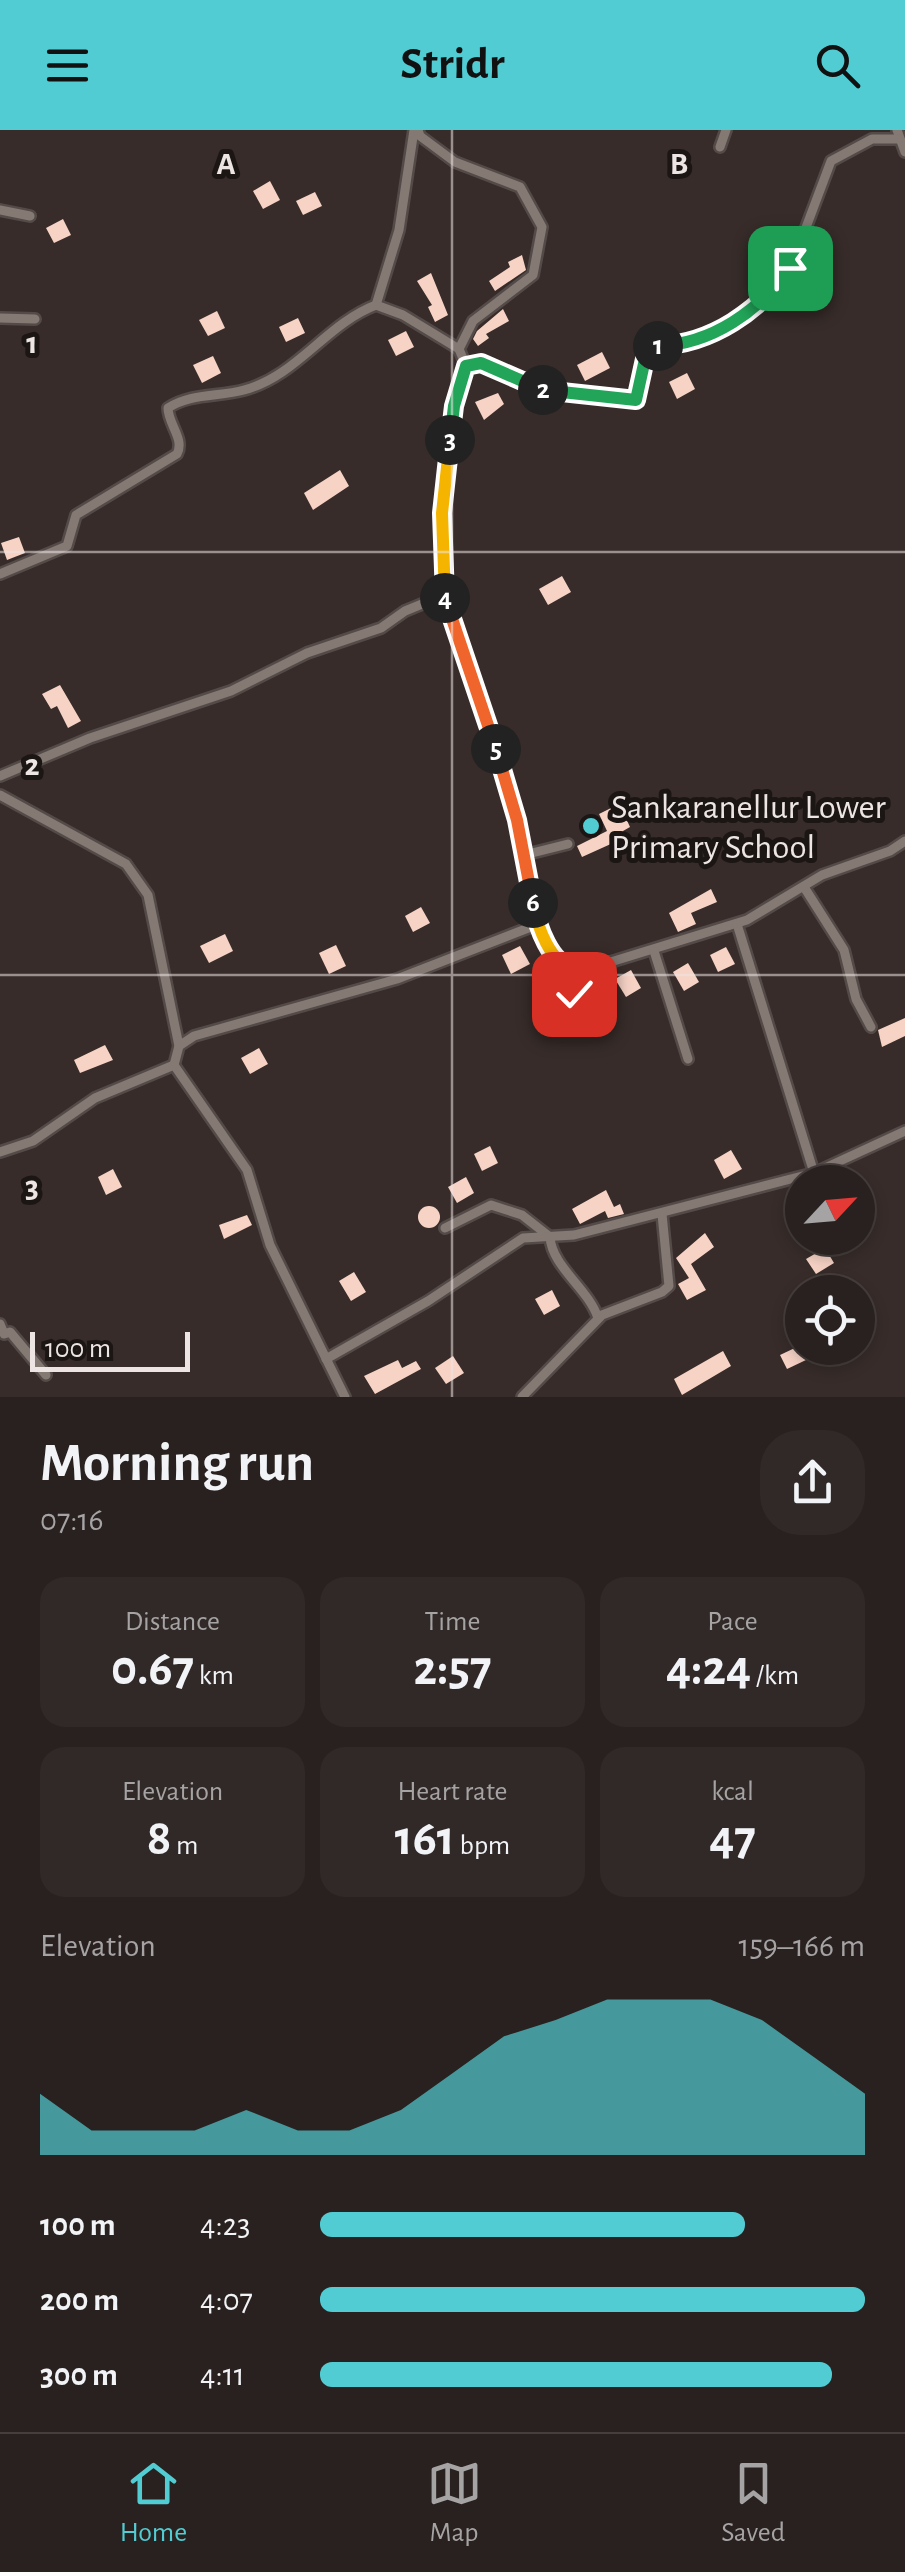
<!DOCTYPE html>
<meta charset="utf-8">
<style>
body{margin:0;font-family:"Alegreya Sans",sans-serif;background:#312928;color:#f1f3f6;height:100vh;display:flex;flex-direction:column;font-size:38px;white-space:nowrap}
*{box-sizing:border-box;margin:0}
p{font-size:32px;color:#a5a3a4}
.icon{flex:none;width:55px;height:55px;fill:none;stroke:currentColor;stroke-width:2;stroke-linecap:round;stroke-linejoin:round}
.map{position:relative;height:1267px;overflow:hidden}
.details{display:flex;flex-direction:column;background:#29211f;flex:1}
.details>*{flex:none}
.needle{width:65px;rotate:64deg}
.buttons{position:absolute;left:785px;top:1035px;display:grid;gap:20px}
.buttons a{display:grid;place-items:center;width:90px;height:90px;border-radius:50%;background:#29211f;box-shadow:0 5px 15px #0003,0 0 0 2px #453e3d;font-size:50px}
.scale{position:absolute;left:30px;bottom:25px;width:160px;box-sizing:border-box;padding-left:10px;border:5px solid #ede5e3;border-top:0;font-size:28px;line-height:35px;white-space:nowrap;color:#ede5e3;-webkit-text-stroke:8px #1b1614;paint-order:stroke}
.pin{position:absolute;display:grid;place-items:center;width:85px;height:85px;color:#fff;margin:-42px;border-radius:20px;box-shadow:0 5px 15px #0006}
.km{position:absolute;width:50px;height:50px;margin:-25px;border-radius:50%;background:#222;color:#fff;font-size:28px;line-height:50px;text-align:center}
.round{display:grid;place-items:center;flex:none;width:105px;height:105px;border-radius:40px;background:#312928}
.head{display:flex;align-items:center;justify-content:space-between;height:170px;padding:0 40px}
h1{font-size:55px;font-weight:600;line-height:75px}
.metrics{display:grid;grid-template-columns:repeat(3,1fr);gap:15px;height:170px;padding:10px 40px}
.metrics div{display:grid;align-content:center;border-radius:25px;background:#312928;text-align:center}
.metrics b{font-size:50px;font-weight:600}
.metrics small{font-size:28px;font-weight:400}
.metrics p{font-size:28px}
.chart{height:280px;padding:20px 40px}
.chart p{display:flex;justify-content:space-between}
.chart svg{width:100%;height:180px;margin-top:10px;fill:#51ccd3;opacity:.7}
ul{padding:0 40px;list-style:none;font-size:32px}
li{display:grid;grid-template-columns:160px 120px 1fr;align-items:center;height:75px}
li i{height:25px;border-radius:12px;background:#51ccd3}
header{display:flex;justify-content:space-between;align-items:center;height:130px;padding:0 40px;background:#51ccd3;color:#111;font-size:45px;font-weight:600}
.tabs{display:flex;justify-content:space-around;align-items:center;height:140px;border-top:2px solid #453e3d;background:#29211f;font-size:28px;color:#a5a3a4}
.tabs a{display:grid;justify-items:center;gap:5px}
.tabs .current{color:#51ccd3}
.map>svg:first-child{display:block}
.building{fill:#f7d3c6}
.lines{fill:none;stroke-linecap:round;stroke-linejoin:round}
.minor-casing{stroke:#544b48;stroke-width:14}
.minor{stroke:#857974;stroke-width:9}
.split-1-casing{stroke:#fff;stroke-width:20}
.split-2-casing{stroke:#fff;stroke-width:20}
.split-3-casing{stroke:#fff;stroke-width:20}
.split-4-casing{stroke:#fff;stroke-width:20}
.split-5-casing{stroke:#fff;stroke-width:20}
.split-6-casing{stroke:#fff;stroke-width:20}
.split-7-casing{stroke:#fff;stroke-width:20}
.split-1{stroke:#22a559;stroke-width:12}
.split-2{stroke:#22a559;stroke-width:12}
.split-3{stroke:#22a559;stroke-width:12}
.split-4{stroke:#f5b400;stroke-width:12}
.split-5{stroke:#f0652b;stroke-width:12}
.split-6{stroke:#f0652b;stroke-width:12}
.split-7{stroke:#f5b400;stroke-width:12}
.grid{fill:none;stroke:#ede5e3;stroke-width:2.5;stroke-opacity:0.55}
.poi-dot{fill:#51ccd3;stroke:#1b1614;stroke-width:4}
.labels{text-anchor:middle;stroke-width:10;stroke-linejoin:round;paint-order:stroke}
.poi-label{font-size:35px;fill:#ede5e3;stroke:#1b1614;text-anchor:start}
.grid-label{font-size:32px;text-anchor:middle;font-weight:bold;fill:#ede5e3;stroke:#1b1614;stroke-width:10;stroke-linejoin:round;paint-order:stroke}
</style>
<header><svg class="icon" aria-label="menu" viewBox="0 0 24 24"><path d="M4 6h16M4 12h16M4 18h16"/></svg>Stridr<svg class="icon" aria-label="search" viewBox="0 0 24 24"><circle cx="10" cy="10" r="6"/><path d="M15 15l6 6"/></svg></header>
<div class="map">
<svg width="905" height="1267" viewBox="0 0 905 1267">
<rect width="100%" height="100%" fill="#372c29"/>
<g class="building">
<polygon points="270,51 280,70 263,79 253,61"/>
<polygon points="315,62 322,76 303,85 296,71"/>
<polygon points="63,89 71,105 54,113 46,98"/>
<polygon points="522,125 526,140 495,161 489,151 510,137 508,132"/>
<polygon points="431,143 448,185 435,192 428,177 432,175 417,151"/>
<polygon points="503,179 509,191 486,204 489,208 478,216 473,209 477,201"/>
<polygon points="217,181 225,198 208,206 199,190"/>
<polygon points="298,188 305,203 286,212 279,197"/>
<polygon points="406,201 414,217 396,226 388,210"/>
<polygon points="602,222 610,238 585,251 577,235"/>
<polygon points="213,226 221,243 202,253 193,235"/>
<polygon points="687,243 695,259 677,269 669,252"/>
<polygon points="498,263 504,274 484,290 475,272"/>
<polygon points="340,340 349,356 313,380 304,363"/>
<polygon points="19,407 25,423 7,430 1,413"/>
<polygon points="562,446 571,462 548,475 539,459"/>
<polygon points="60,555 81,591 68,598 57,576 51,579 42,564"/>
<polygon points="611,678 616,687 624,684 630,697 623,701 629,714 616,720 613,713 582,727 577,716 607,701 599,684"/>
<polygon points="711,759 717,772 691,783 696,794 678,802 669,783"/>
<polygon points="421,777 430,793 413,802 405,786"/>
<polygon points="225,804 233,821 209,833 200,816"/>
<polygon points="336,815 346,836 329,844 319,823"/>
<polygon points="520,816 530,834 511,844 502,825"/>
<polygon points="726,817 735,834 718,842 710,825"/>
<polygon points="688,833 699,852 684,861 673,842"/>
<polygon points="631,840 641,858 626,867 615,849"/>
<polygon points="553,852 560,866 544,875 536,861"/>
<polygon points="905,888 905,906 882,917 878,900"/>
<polygon points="105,915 113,930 80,943 74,930"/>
<polygon points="259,918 268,934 250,944 241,928"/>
<polygon points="490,1016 498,1033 482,1041 474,1024"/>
<polygon points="731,1020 742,1039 724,1049 714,1030"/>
<polygon points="113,1039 122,1057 106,1065 98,1047"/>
<polygon points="466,1047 474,1063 457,1073 448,1057"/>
<polygon points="606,1060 614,1077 620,1074 624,1084 608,1088 605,1081 580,1094 572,1079"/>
<circle cx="429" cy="1087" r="11"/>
<polygon points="247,1085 252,1095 224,1109 219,1095"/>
<polygon points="705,1103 714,1117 691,1134 706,1160 687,1170 678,1154 689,1148 676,1128"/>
<polygon points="825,1118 834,1133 816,1144 806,1129"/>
<polygon points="354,1142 366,1162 351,1171 339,1151"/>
<polygon points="552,1160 560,1176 544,1185 535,1169"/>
<polygon points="799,1216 806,1230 787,1239 780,1225"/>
<polygon points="723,1221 731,1236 682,1265 674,1249"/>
<polygon points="453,1226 464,1243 446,1254 435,1238"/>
<polygon points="398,1230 402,1238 416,1231 421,1239 375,1264 364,1246"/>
</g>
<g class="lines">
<defs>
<g id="minor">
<polyline points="414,0 399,100 376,175 403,185 459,219"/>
<polyline points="897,0 905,22"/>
<polyline points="720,17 726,0"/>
<polyline points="0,80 30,86"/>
<polyline points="0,188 35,189"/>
<polyline points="466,236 481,233 547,262 636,271 647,219 704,208 773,161 796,124 831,31 872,9 898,9"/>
<path d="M0,444L67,416L76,385L177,324C185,309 168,294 168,278C190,263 219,267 244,260C297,246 326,194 376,175"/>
<polyline points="0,646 90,608 231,561 307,523 381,498 405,481 444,465"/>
<polyline points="0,665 126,734 148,765 179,916"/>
<polyline points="524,725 568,714"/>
<polyline points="804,757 844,820 856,869 871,897"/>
<path d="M536,795C551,819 557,840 588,839L747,790L822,745L890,721L905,711"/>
<polyline points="654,821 688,929"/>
<polyline points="576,839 580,892 576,898"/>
<polyline points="174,935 179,916 194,906 397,849 536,795 517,690 479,560 444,465 441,383 454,275 466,236 459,219 473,191 533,145 542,97 520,57 455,32 420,6 418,0"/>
<polyline points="0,1022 33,1011 95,968 174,935 247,1040 270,1115 345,1267"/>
<polyline points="819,1052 814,1043 905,1001"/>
<path d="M445,1098L491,1075L522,1085L550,1107C552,1137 588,1158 598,1188"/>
<polyline points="0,1194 4,1204 10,1202 46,1245"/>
<polyline points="326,1229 428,1171 523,1108 574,1105 814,1043 737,794"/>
<polyline points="522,1267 602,1185 662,1162 669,1156 662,1084"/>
</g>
</defs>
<use href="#minor" class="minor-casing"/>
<use href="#minor" class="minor"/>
</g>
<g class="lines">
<defs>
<path id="split-1" d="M658,216C712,214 759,181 790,138"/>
<polyline id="split-2" points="543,260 636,270 647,220 658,216"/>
<polyline id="split-3" points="450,310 454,276 466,236 481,233 543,260"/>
<polyline id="split-4" points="445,468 442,383 450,310"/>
<polyline id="split-5" points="445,468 496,619"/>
<polyline id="split-6" points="496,619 517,690 533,773"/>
<path id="split-7" d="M533,773C537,795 550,836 576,839L574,864"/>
</defs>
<use href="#split-1" class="split-1-casing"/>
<use href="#split-2" class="split-2-casing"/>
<use href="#split-3" class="split-3-casing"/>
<use href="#split-4" class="split-4-casing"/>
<use href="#split-5" class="split-5-casing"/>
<use href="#split-6" class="split-6-casing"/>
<use href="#split-7" class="split-7-casing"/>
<use href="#split-1" class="split-1"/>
<use href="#split-2" class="split-2"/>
<use href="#split-3" class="split-3"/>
<use href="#split-4" class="split-4"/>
<use href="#split-5" class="split-5"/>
<use href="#split-6" class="split-6"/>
<use href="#split-7" class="split-7"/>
</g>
<path class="grid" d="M452,0V1267M0,422H905M0,845H905"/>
<circle class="poi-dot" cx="591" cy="696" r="10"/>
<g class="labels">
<g class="poi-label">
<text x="611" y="688">Sankaranellur Lower<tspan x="611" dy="40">Primary School</tspan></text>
</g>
</g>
<g class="grid-label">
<text x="226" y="44">A</text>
<text x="679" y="44">B</text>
<text x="32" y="223">1</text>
<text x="32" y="645">2</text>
<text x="32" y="1067">3</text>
</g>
</svg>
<div class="buttons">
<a><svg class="needle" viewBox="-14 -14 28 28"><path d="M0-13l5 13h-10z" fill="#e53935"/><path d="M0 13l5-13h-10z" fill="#a5a3a4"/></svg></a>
<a><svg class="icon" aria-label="locate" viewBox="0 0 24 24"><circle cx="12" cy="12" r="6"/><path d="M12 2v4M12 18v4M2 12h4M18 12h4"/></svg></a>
</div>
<div class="scale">100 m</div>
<div class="pin" style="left:790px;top:138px;background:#1e9e55"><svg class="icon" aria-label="arrive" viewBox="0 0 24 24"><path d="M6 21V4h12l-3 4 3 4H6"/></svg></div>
<div class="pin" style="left:574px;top:864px;background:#d93025"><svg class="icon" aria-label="check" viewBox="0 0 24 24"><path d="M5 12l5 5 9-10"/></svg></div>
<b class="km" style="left:658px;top:216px">1</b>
<b class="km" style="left:543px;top:260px">2</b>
<b class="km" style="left:450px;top:310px">3</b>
<b class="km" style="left:445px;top:468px">4</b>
<b class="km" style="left:496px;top:619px">5</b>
<b class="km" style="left:533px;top:773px">6</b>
</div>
<section class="details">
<div class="head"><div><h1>Morning run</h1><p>07:16</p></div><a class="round"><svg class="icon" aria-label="share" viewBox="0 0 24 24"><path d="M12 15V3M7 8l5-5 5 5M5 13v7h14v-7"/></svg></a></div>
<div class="metrics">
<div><p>Distance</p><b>0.67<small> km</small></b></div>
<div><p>Time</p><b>2:57</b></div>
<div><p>Pace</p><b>4:24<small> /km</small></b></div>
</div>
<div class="metrics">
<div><p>Elevation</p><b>8<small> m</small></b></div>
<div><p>Heart rate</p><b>161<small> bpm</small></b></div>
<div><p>kcal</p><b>47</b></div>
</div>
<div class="chart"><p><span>Elevation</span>159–166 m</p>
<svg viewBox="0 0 160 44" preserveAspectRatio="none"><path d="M0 44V29L10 38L20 38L30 38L40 33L50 38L60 38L70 33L80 24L90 15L100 11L110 6L120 6L130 6L140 11L150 20L160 29V44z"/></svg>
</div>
<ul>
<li><b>100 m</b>4:23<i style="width:78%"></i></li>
<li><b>200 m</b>4:07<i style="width:100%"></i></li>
<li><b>300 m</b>4:11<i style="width:94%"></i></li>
</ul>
</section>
<nav class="tabs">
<a class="current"><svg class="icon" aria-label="home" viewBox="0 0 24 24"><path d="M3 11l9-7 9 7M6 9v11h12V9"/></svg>Home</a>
<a><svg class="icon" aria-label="map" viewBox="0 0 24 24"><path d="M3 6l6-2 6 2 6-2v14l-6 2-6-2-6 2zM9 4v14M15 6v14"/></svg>Map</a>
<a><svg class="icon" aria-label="saved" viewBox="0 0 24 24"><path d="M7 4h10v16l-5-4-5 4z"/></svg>Saved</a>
</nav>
